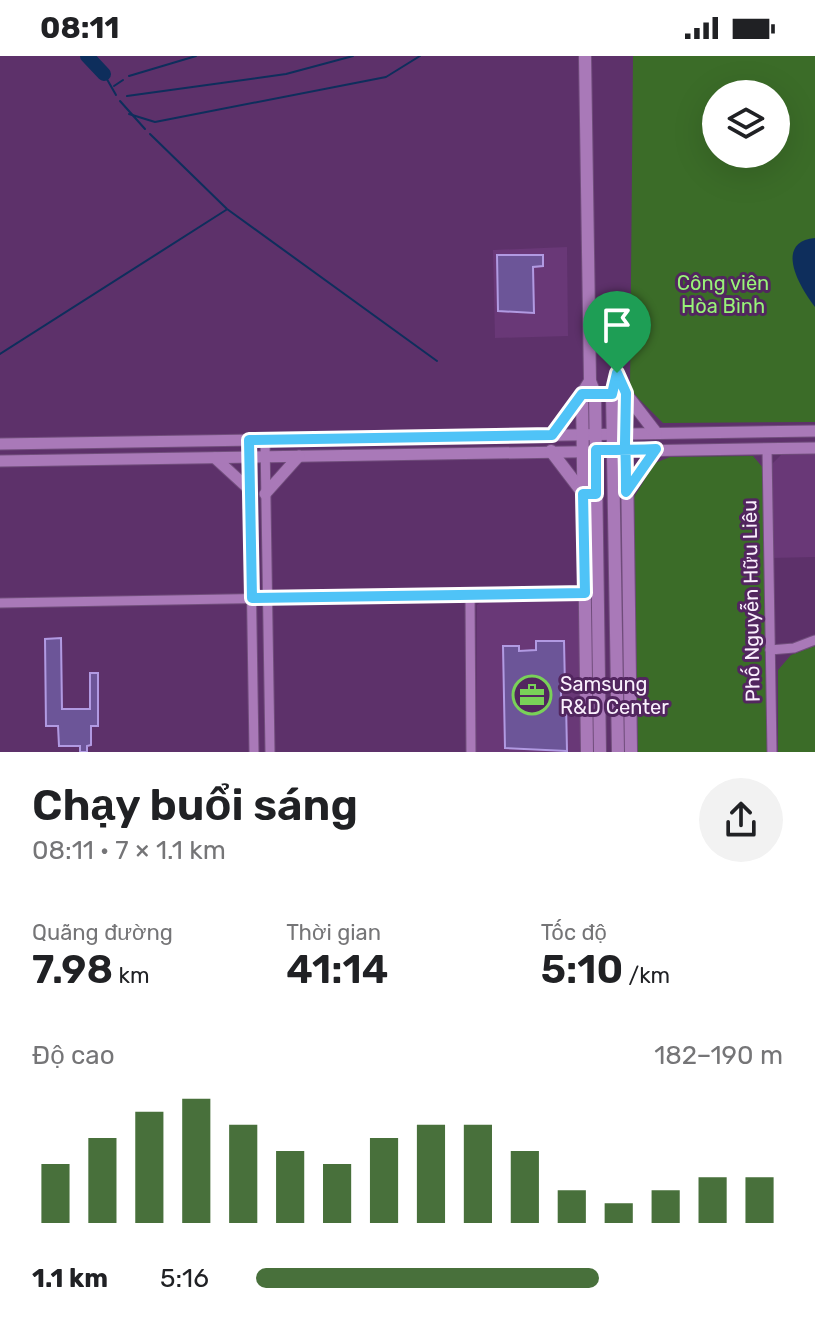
<!DOCTYPE html>
<html lang="vi">
<meta charset="utf-8">
<style>
body{margin:0;font-family:Rubik,sans-serif;background:#f2f2f2;color:#202124;height:100vh;display:flex;flex-direction:column;font-size:30px;white-space:nowrap}
*{box-sizing:border-box;margin:0}
p{font-size:26px;color:#757577}
.icon{flex:none;width:44px;height:44px;fill:none;stroke:currentColor;stroke-width:2;stroke-linecap:round;stroke-linejoin:round}
.map{position:relative;height:696px;overflow:hidden}
.side{display:flex;flex-direction:column;background:#fff;flex:1}
.side>*{flex:none}
.buttons{position:absolute;left:702px;top:24px;display:grid;gap:16px}
.buttons a{display:grid;place-items:center;width:88px;height:88px;border-radius:50%;background:#fff;box-shadow:0 8px 32px #0002;font-size:40px}
.pin{position:absolute;display:grid;place-items:center;width:68px;height:68px;color:#fff;margin:-82px -34px;border-radius:50% 50% 50% 0;rotate:-45deg;box-shadow:0 0 8px #0007}
.pin .icon{rotate:45deg}
.round{display:grid;place-items:center;flex:none;width:84px;height:84px;border-radius:42px;background:#f2f2f2}
.summary{display:flex;align-items:center;justify-content:space-between;height:136px;padding:0 32px}
h1{font-size:44px;font-weight:600;line-height:60px}
.stats{display:grid;grid-template-columns:repeat(3,1fr);gap:12px;height:136px;padding:8px 32px}
.stats div{display:grid;align-content:center}
.stats b{font-size:40px;font-weight:600}
.stats small{font-size:22px;font-weight:400}
.stats p{font-size:22px}
.chart{height:224px;padding:16px 32px}
.chart p{display:flex;justify-content:space-between}
.chart svg{width:100%;height:144px;margin-top:8px;stroke:#48703b;stroke-width:6}
ul{padding:0 32px;list-style:none;font-size:26px}
li{display:grid;grid-template-columns:128px 96px 1fr;align-items:center;height:60px}
li i{height:20px;border-radius:10px;background:#48703b}
.status{display:flex;justify-content:space-between;align-items:center;height:56px;padding:0 40px;background:#fff;direction:ltr}
.status svg{height:22px;fill:currentColor}
.map>svg:first-child{display:block}
.built{fill:#693877}
.green{fill:#3b6c28;fill-rule:evenodd}
.water{fill:#0e2e5c}
.lines{fill:none;stroke-linecap:round;stroke-linejoin:round}
.stream{stroke:#0e2e5c;stroke-width:2}
.river{stroke:#0e2e5c;stroke-width:14}
.building{fill:#6c5598;stroke:#b19ae2;stroke-width:2}
.minor-casing{stroke:#714e7c;stroke-width:11}
.tertiary-casing{stroke:#714e7c;stroke-width:13}
.secondary-casing{stroke:#714e7c;stroke-width:14}
.minor{stroke:#a979b8;stroke-width:9}
.tertiary{stroke:#a979b8;stroke-width:11}
.secondary{stroke:#a979b8;stroke-width:12}
.route-casing{stroke:#fff;stroke-width:16}
.route{stroke:#4fc3f7;stroke-width:10}
.labels{text-anchor:middle;stroke-width:6;stroke-linejoin:round;paint-order:stroke}
.park-label{font-size:20px;fill:#98f378;stroke:#52265f}
.street-label{font-size:20px;fill:#faf0fd;stroke:#52265f}
.poi-label{font-size:20px;fill:#faf0fd;stroke:#52265f;text-anchor:start}
</style>
<div class="status"><b>08:11</b><svg viewBox="0 0 49 12"><path d="M0 12V9h3v3zM5 12V6h3v6zM10 12V3h3v9zM15 12V0h3v12zM26 1h20v11H26zM47 4h2v5h-2z"/></svg></div>
<div class="map">
<svg width="815" height="696" viewBox="0 0 815 696">
<rect width="100%" height="100%" fill="#5d316a"/>
<g class="built">
<polygon points="567,191 568,280 495,282 493,194"/>
<polygon points="815,398 815,501 771,502 770,410 781,399"/>
<polygon points="574,540 581,546 585,696 476,696 477,549 488,541"/>
</g>
<g class="green">
<path d="M633,0H815V366L663,367L630,334ZM716,38H776V98H716Z"/>
<polygon points="753,400 764,413 768,696 638,696 634,441 655,407 670,401"/>
<polygon points="815,590 815,696 778,696 778,614 791,599"/>
</g>
<path class="water" d="M815,182V251C800,232 773,186 815,182Z"/>
<g class="lines">
<g class="stream">
<polyline points="104,18 116,39"/>
<polyline points="129,20 196,0"/>
<polyline points="114,30 123,24"/>
<polyline points="127,40 286,18 353,0"/>
<polyline points="120,45 145,73"/>
<polyline points="129,58 155,66 386,21 420,0"/>
<polyline points="150,78 227,153 437,305"/>
<polyline points="0,298 226,154"/>
</g>
<polyline class="river" points="87,0 104,18"/>
</g>
<g class="building">
<polygon points="497,199 543,199 543,210 533,211 534,257 498,255"/>
<polygon points="61,582 62,653 90,653 90,617 98,617 98,670 91,670 91,689 87,690 87,696 80,696 80,690 59,690 58,670 46,670 45,583"/>
<polygon points="536,585 564,585 565,631 561,631 561,646 566,646 567,695 505,692 503,590 519,590 519,595 536,594"/>
</g>
<g class="lines">
<defs>
<g id="minor">
<polyline points="249,384 254,696"/>
<polyline points="265,384 270,696"/>
<polyline points="767,393 772,696"/>
<polyline points="470,538 471,696"/>
<polyline points="0,547 585,537"/>
<polyline points="770,594 794,592 815,584"/>
</g>
<g id="tertiary">
<polyline points="0,388 815,375"/>
<polyline points="215,402 250,434"/>
<polyline points="0,405 815,392"/>
<polyline points="265,438 299,400"/>
</g>
<g id="secondary">
<polyline points="585,0 590,325 595,338 600,696"/>
<polyline points="617,317 626,337 631,696"/>
<polyline points="617,317 612,338 618,696"/>
<polyline points="626,338 656,377"/>
<polyline points="552,379 584,338"/>
<polyline points="551,395 583,437"/>
<polyline points="626,436 656,393"/>
<polyline points="587,696 582,338 590,325"/>
</g>
</defs>
<use href="#minor" class="minor-casing"/>
<use href="#tertiary" class="tertiary-casing"/>
<use href="#secondary" class="secondary-casing"/>
<use href="#minor" class="minor"/>
<use href="#tertiary" class="tertiary"/>
<use href="#secondary" class="secondary"/>
</g>
<g class="lines">
<defs>
<path id="route" d="M617,317L612,338H582L552,379L249,384L252,542L585,537L583,438H596V394C616,394 636,394 656,393L626,436C626,420 626,403 625,387L626,337L617,317"/>
</defs>
<use href="#route" class="route-casing"/>
<use href="#route" class="route"/>
</g>
<defs>
<symbol id="office-ring" viewBox="-11 -11 22 22"><circle r="9.5" fill="#52265f" stroke="#79d158" stroke-width="1.5"/><path d="M-6-3h4V-5.5h4V-3h4V5H-6ZM-1-4.5V-3h2v-1.5ZM-6 0V1H6V0Z" fill="#79d158"/></symbol>
</defs>
<g fill-rule="evenodd">
<use href="#office-ring" x="510" y="617" width="44" height="44"/>
</g>
<g class="labels">
<g class="park-label">
<text x="723" y="234">Công viên<tspan x="723" dy="23">Hòa Bình</tspan></text>
</g>
<g class="street-label">
<text transform="translate(751 545) rotate(-91)" y="7">Phố Nguyễn Hữu Liêu</text>
</g>
<g class="poi-label">
<text x="560" y="635">Samsung<tspan x="560" dy="23">R&amp;D Center</tspan></text>
</g>
</g>
</svg>
<div class="buttons">
<a><svg class="icon" aria-label="layers" viewBox="0 0 24 24"><path d="M12 4l9 5-9 5-9-5zM3 14l9 5 9-5"/></svg></a>
</div>
<div class="pin" style="left:617px;top:317px;background:#1e9e55"><svg class="icon" aria-label="arrive" viewBox="0 0 24 24"><path d="M6 21V4h12l-3 4 3 4H6"/></svg></div>
</div>
<section class="side">
<div class="summary"><div><h1>Chạy buổi sáng</h1><p>08:11 · 7 × 1.1 km</p></div><a class="round"><svg class="icon" aria-label="share" viewBox="0 0 24 24"><path d="M12 15V3M7 8l5-5 5 5M5 13v7h14v-7"/></svg></a></div>
<div class="stats">
<div><p>Quãng đường</p><b>7.98<small> km</small></b></div>
<div><p>Thời gian</p><b>41:14</b></div>
<div><p>Tốc độ</p><b>5:10<small> /km</small></b></div>
</div>
<div class="chart"><p><span>Độ cao</span>182–190 m</p>
<svg viewBox="0 0 160 44" preserveAspectRatio="none"><path d="M5 44V26M15 44V18M25 44V10M35 44V6M45 44V14M55 44V22M65 44V26M75 44V18M85 44V14M95 44V14M105 44V22M115 44V34M125 44V38M135 44V34M145 44V30M155 44V30"/></svg>
</div>
<ul>
<li><b>1.1 km</b>5:16<i style="width:65%"></i></li>
</ul>
</section>
